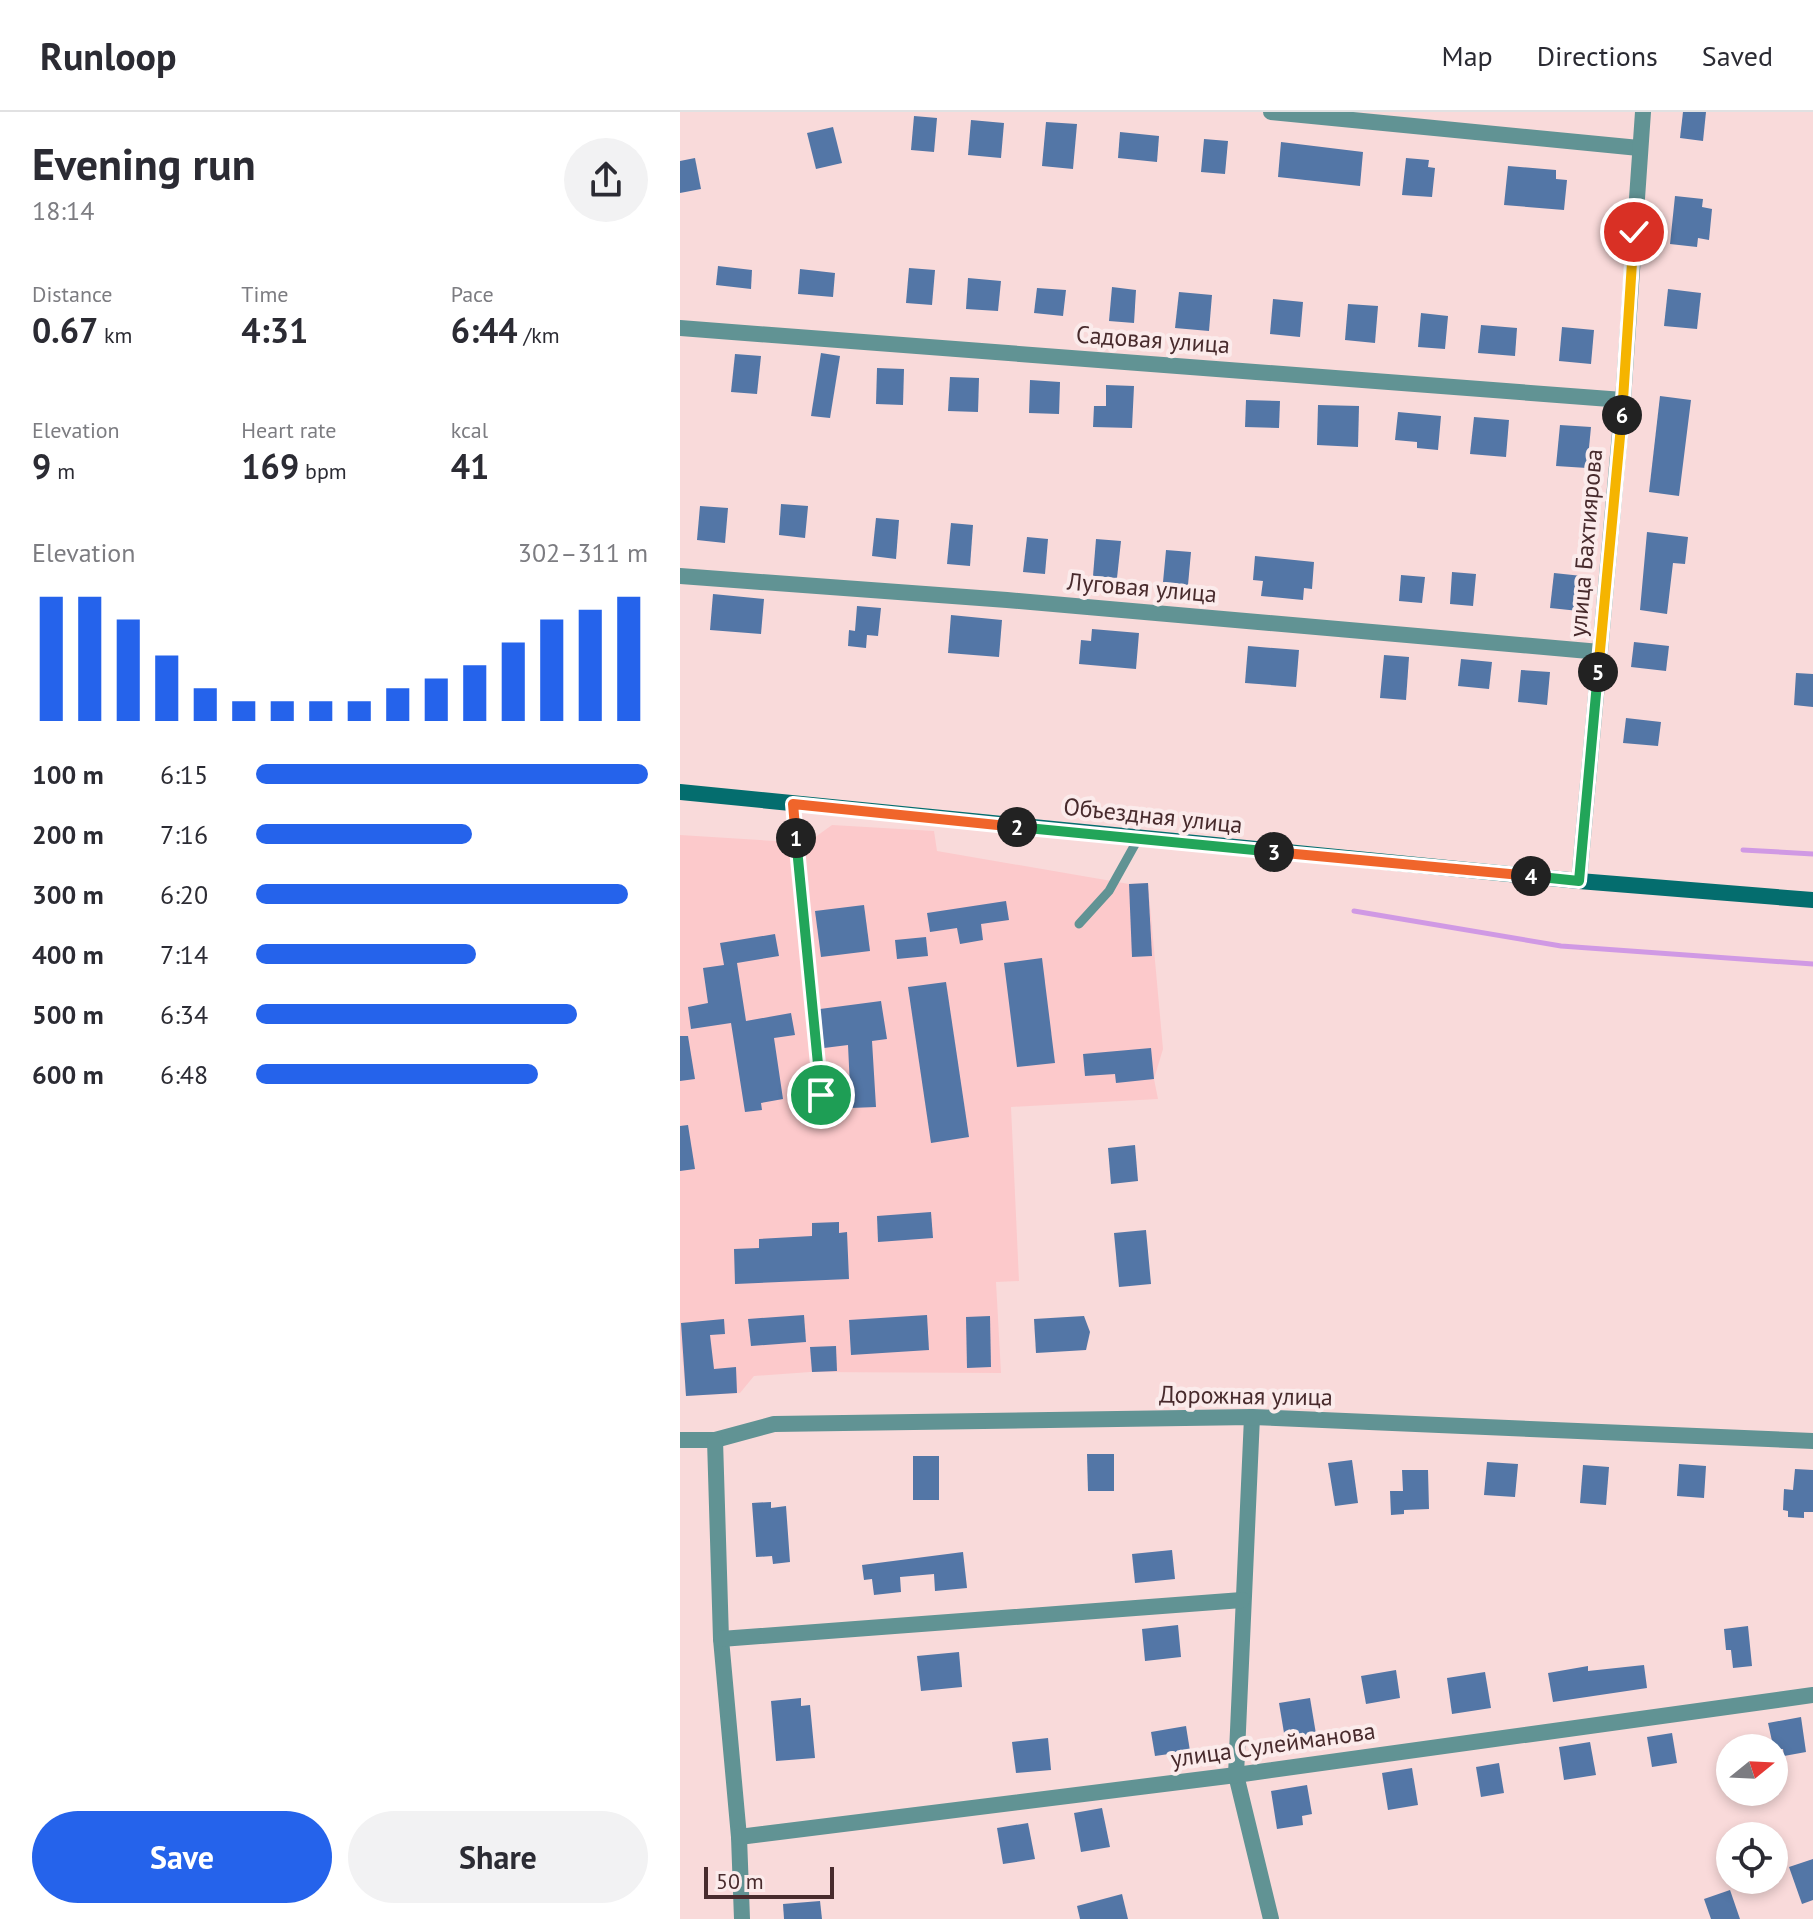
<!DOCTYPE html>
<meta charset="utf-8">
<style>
body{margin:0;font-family:"PT Sans",sans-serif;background:#f2f2f3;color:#2b2b33;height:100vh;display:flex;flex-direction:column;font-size:30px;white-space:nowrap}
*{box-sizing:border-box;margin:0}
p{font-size:26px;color:#7c7c81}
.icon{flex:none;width:44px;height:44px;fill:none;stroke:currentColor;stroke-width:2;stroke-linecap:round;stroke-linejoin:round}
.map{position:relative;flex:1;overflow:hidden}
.details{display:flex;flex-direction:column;background:#fff;width:680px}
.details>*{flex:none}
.needle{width:52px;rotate:72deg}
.buttons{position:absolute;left:1036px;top:1622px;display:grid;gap:16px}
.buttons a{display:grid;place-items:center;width:72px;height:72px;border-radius:50%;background:#fff;box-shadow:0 4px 12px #0003;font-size:40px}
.scale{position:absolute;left:24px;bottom:20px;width:130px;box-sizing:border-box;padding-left:8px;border:4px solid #482b2d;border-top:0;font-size:22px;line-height:28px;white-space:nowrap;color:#482b2d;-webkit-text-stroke:6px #fbebeb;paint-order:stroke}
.pin{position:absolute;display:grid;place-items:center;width:68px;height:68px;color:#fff;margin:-34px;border:4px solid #fff;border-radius:50%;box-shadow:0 2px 8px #0007}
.km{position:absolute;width:40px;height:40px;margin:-20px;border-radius:50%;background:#222;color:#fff;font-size:22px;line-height:40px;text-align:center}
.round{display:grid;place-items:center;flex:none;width:84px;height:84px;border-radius:42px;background:#f2f2f3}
.summary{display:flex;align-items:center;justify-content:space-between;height:136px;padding:0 32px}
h1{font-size:44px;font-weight:600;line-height:60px}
.figures{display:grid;grid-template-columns:repeat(3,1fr);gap:12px;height:136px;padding:8px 32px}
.figures div{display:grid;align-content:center}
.figures b{font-size:34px;font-weight:600}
.figures small{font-size:22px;font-weight:400}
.figures p{font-size:22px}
.chart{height:224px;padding:16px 32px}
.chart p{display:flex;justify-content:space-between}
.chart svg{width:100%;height:144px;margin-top:8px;stroke:#2563eb;stroke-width:6}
.primary-button{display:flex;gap:16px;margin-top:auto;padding:16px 32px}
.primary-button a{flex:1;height:92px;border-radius:48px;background:#2563eb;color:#fff;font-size:32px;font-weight:600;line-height:92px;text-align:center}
.primary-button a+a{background:#f2f2f3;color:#2b2b33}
ul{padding:0 32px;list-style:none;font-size:26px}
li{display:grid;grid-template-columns:128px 96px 1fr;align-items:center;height:60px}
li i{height:20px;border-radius:10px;background:#2563eb}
header{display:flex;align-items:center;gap:48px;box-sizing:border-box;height:112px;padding:0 40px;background:#fff;border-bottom:2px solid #e1e1e2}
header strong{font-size:38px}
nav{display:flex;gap:44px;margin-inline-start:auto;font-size:28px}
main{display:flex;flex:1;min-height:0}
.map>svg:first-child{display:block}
.built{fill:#fcc9cb}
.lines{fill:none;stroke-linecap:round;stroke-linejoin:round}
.stream{stroke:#d099e4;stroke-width:5}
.building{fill:#5376a6}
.service{stroke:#619394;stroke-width:9}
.minor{stroke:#619394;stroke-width:16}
.secondary{stroke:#046d6e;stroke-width:16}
.split-1-casing{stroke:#fff;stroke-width:16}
.split-2-casing{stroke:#fff;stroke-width:16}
.split-3-casing{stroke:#fff;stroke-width:16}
.split-4-casing{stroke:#fff;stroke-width:16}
.split-5-casing{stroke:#fff;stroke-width:16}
.split-6-casing{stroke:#fff;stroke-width:16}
.split-7-casing{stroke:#fff;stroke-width:16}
.split-1{stroke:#22a559;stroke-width:10}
.split-2{stroke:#f0652b;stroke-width:10}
.split-3{stroke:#22a559;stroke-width:10}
.split-4{stroke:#f0652b;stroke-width:10}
.split-5{stroke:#22a559;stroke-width:10}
.split-6{stroke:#f5b400;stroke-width:10}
.split-7{stroke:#f5b400;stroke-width:10}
.labels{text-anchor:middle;stroke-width:8;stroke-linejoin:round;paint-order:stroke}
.street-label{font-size:24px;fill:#482b2d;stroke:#fbebeb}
</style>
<header>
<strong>Runloop</strong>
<nav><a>Map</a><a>Directions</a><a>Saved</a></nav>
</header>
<main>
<section class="details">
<div class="summary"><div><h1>Evening run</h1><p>18:14</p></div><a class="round"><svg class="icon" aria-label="share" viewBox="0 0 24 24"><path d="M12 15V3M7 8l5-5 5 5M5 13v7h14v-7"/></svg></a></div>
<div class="figures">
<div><p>Distance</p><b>0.67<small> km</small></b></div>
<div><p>Time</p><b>4:31</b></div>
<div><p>Pace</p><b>6:44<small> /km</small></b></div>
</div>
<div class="figures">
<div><p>Elevation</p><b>9<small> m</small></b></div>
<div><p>Heart rate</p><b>169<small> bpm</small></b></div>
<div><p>kcal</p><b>41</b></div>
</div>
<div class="chart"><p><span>Elevation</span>302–311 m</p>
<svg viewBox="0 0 160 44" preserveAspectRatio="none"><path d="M5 44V6M15 44V6M25 44V13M35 44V24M45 44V34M55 44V38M65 44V38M75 44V38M85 44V38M95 44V34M105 44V31M115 44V27M125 44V20M135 44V13M145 44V10M155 44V6"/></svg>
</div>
<ul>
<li><b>100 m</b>6:15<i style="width:100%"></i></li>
<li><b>200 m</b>7:16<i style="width:55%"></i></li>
<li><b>300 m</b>6:20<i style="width:95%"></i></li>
<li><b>400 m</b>7:14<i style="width:56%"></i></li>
<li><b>500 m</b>6:34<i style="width:82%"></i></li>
<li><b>600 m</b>6:48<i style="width:72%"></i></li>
</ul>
<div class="primary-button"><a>Save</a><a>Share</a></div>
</section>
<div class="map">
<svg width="1133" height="1807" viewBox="0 0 1133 1807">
<rect width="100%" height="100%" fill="#f9dada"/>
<polygon class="built" points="152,713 254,719 257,739 449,772 468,771 483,937 474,967 478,987 331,995 339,1169 316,1170 321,1261 130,1260 74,1264 60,1281 6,1284 0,1221 0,723 127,731"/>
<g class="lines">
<g class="stream">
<polyline points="1063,738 1133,742"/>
<polyline points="674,799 881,834 1133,852"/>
</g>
</g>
<g class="building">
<polygon points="1003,0 1026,0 1023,29 1000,26"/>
<polygon points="234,4 257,6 254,40 231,38"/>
<polygon points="291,8 324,11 321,46 288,43"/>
<polygon points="366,10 397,12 393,57 362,54"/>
<polygon points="153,15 162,51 136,57 127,21"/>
<polygon points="440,20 479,24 477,50 438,46"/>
<polygon points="524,27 548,29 545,62 521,60"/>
<polygon points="601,30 683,40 680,74 598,65"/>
<polygon points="15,46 21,77 0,81 0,49"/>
<polygon points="726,46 749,48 748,55 755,56 752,85 722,83"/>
<polygon points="828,54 876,58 876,67 887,68 884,98 824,93"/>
<polygon points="995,84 1023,87 1022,95 1032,97 1029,128 1018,126 1017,135 990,132"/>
<polygon points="38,154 72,158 71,177 36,173"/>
<polygon points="229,156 255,158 252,193 226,191"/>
<polygon points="120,157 155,161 153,185 118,182"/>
<polygon points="288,166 321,169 318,199 286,197"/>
<polygon points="432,175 456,178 454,211 429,209"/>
<polygon points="357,176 386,178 383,204 354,201"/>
<polygon points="988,177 1021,181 1017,217 984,214"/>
<polygon points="499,180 532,183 529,219 495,216"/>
<polygon points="593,187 623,190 620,225 590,222"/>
<polygon points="668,192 698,194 695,231 665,228"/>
<polygon points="741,201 768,204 765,237 738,235"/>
<polygon points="801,213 837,216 835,244 798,241"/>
<polygon points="882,215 914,218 911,252 879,249"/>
<polygon points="141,241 160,244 150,306 131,304"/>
<polygon points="55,242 81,244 77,282 51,280"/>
<polygon points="197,256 224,257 223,293 196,292"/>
<polygon points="270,265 299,266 298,300 268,299"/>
<polygon points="350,268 380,270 379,302 349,301"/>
<polygon points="426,273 454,274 452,316 413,315 414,294 426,294"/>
<polygon points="980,284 1011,288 999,384 969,380"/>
<polygon points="566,288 600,289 599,316 565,315"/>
<polygon points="638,293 679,294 678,335 637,333"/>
<polygon points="718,300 761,304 758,338 737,336 737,330 715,328"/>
<polygon points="794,305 829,308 826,345 790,342"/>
<polygon points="880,313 911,315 907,356 876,354"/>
<polygon points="101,392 128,394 125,426 99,423"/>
<polygon points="20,394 48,396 45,431 17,428"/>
<polygon points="196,406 219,408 216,447 192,444"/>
<polygon points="271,411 293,413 290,454 267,452"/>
<polygon points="967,420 1008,425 1005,452 993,451 987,502 960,498"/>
<polygon points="347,425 368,427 365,462 343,460"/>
<polygon points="416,427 441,429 437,466 413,464"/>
<polygon points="486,438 511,440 508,473 483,470"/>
<polygon points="575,444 634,450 632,477 624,476 623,488 581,484 583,469 573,468"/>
<polygon points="772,460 796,462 793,494 770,492"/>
<polygon points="874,461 902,464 899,499 870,496"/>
<polygon points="721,463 745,465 742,491 719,489"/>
<polygon points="33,482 84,487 81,522 30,518"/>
<polygon points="177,494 201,496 198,524 187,523 186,536 168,534 169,518 175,519"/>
<polygon points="271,503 322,508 319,545 268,541"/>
<polygon points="412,517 459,521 456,557 399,552 401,528 411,529"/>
<polygon points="954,530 989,534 986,559 951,555"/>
<polygon points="568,534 619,538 616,575 565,571"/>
<polygon points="704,543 729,545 726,588 700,586"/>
<polygon points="781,547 812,550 809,577 778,574"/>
<polygon points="841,558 870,560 867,593 838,590"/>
<polygon points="1116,561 1133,562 1133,595 1114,593"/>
<polygon points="946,606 981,610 978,634 943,631"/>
<polygon points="468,771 472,844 452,845 449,772"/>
<polygon points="326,789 329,808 301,812 303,828 280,832 277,816 250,820 247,801"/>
<polygon points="184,793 190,839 141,845 135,799"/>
<polygon points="95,822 99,844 57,851 66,909 111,901 115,923 94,926 103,987 81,991 82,998 65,1000 51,911 11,917 8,895 28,891 23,856 44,853 40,831"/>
<polygon points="246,825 248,844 217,847 215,828"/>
<polygon points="362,846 375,951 337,955 324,851"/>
<polygon points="266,870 289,1025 251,1031 228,875"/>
<polygon points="201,889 207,927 192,929 196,995 171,996 168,933 144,936 140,897"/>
<polygon points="0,924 8,924 15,967 0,969"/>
<polygon points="471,936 474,967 436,971 435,962 405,964 403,942"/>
<polygon points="8,1013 15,1057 0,1059 0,1014"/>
<polygon points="455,1033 458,1069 431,1072 428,1036"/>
<polygon points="251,1100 253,1126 198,1130 197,1104"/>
<polygon points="159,1110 159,1121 167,1120 169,1167 55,1172 54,1137 79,1136 79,1127 132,1124 132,1111"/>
<polygon points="466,1118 471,1172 439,1175 434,1121"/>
<polygon points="124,1203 126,1230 71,1234 68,1207"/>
<polygon points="247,1203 249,1238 171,1243 169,1208"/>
<polygon points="310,1204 311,1255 287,1256 286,1205"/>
<polygon points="404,1204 410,1220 406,1238 356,1241 354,1207"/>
<polygon points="44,1207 45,1222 30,1223 34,1257 56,1255 57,1281 6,1284 1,1211"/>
<polygon points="156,1234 157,1259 132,1260 130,1235"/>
<polygon points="407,1342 434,1342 434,1379 408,1379"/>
<rect x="233" y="1344" width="26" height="44"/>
<polygon points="672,1348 678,1391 655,1394 648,1351"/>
<polygon points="807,1350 838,1352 835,1385 804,1383"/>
<polygon points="999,1352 1026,1354 1024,1386 997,1384"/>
<polygon points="903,1353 929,1355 926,1393 900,1391"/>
<polygon points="1115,1357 1133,1358 1133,1400 1124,1400 1124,1406 1108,1405 1108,1399 1103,1398 1104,1377 1113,1378"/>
<polygon points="722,1358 748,1358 749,1397 724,1398 724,1402 711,1403 710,1379 723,1379"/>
<polygon points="91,1390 91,1396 106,1394 110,1450 93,1452 92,1444 76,1445 72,1391"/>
<polygon points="492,1438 495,1467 455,1471 452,1442"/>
<polygon points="283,1440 287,1476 255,1479 254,1462 220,1465 221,1480 194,1483 192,1467 184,1468 182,1453"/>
<polygon points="498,1513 501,1545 465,1549 462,1517"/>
<polygon points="1068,1514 1072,1554 1053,1556 1051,1538 1046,1538 1044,1517"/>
<polygon points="279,1540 282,1575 241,1579 237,1544"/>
<polygon points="964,1553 967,1576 873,1590 868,1561 908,1554 908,1559"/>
<polygon points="716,1558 720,1586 686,1592 681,1564"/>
<polygon points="805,1560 811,1596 772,1602 767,1566"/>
<polygon points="121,1586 121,1594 130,1593 135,1646 96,1649 91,1589"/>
<polygon points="630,1586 636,1622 605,1627 599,1591"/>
<polygon points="1121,1605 1126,1640 1104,1644 1103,1637 1094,1638 1088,1611"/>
<polygon points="506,1614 510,1639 475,1644 471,1620"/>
<polygon points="992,1621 997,1651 972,1655 967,1625"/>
<polygon points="368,1626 371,1658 336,1661 332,1630"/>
<polygon points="910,1630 916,1663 884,1668 879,1635"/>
<polygon points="819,1651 824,1681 801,1685 796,1655"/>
<polygon points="732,1656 738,1693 708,1698 702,1661"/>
<polygon points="627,1673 632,1702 622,1704 623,1713 597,1717 591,1679"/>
<polygon points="422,1696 430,1735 401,1740 394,1701"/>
<polygon points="348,1711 355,1747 323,1752 317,1716"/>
<polygon points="1133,1747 1133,1788 1122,1792 1109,1755"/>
<polygon points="1050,1778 1060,1807 1031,1807 1024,1787"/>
<polygon points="442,1782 448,1807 400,1807 397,1794"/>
<polygon points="140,1789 142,1807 104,1807 103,1792"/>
</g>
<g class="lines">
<g class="service">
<polyline points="113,692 141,983"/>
<polyline points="399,812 429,779 458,727"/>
</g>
<g class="minor">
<polyline points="591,0 959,36"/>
<polyline points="0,216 943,288"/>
<polyline points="0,464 327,488 920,540"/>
<polyline points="899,769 943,288 963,0"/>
<polyline points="572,1305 556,1663 591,1807"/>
<polyline points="0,1328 35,1328 94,1312 572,1305 1133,1329"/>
<polyline points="35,1328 41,1527 59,1725 62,1807"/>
<polyline points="41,1527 562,1488"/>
<polyline points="59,1725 556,1663 1133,1583"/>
</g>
<polyline class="secondary" points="0,680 899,769 1133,788"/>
</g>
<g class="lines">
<defs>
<polyline id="split-1" points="116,726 141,983"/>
<polyline id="split-2" points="116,726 113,692 337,715"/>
<polyline id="split-3" points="337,715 594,740"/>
<polyline id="split-4" points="594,740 851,764"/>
<polyline id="split-5" points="851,764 899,769 918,560"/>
<polyline id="split-6" points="918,560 942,303"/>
<polyline id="split-7" points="942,303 954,120"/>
</defs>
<use href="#split-1" class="split-1-casing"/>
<use href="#split-2" class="split-2-casing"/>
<use href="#split-3" class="split-3-casing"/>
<use href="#split-4" class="split-4-casing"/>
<use href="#split-5" class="split-5-casing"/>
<use href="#split-6" class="split-6-casing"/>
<use href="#split-7" class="split-7-casing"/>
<use href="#split-1" class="split-1"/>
<use href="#split-2" class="split-2"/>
<use href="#split-3" class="split-3"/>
<use href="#split-4" class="split-4"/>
<use href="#split-5" class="split-5"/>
<use href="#split-6" class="split-6"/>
<use href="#split-7" class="split-7"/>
</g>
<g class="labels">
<g class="street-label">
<text transform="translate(473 228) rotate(4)" y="8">Садовая улица</text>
<text transform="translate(906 431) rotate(-85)" y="8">улица Бахтиярова</text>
<text transform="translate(462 476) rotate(5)" y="8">Луговая улица</text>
<text transform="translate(473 704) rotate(6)" y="8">Объездная улица</text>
<text transform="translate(566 1284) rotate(1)" y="8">Дорожная улица</text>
<text transform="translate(593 1633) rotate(-8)" y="8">улица Сулейманова</text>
</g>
</g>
</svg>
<div class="buttons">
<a><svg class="needle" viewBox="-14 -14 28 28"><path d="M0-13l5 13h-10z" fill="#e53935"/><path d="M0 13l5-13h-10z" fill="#7c7c81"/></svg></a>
<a><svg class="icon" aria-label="locate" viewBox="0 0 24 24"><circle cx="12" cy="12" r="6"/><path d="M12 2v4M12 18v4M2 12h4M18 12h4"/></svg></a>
</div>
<div class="scale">50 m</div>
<div class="pin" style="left:141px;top:983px;background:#1e9e55"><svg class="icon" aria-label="arrive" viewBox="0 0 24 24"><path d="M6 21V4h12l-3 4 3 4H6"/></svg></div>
<div class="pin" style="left:954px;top:120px;background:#d93025"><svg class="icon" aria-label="check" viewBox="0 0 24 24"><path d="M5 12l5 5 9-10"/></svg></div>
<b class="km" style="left:116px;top:726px">1</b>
<b class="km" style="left:337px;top:715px">2</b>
<b class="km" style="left:594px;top:740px">3</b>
<b class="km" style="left:851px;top:764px">4</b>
<b class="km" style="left:918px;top:560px">5</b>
<b class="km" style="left:942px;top:303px">6</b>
</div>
</main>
